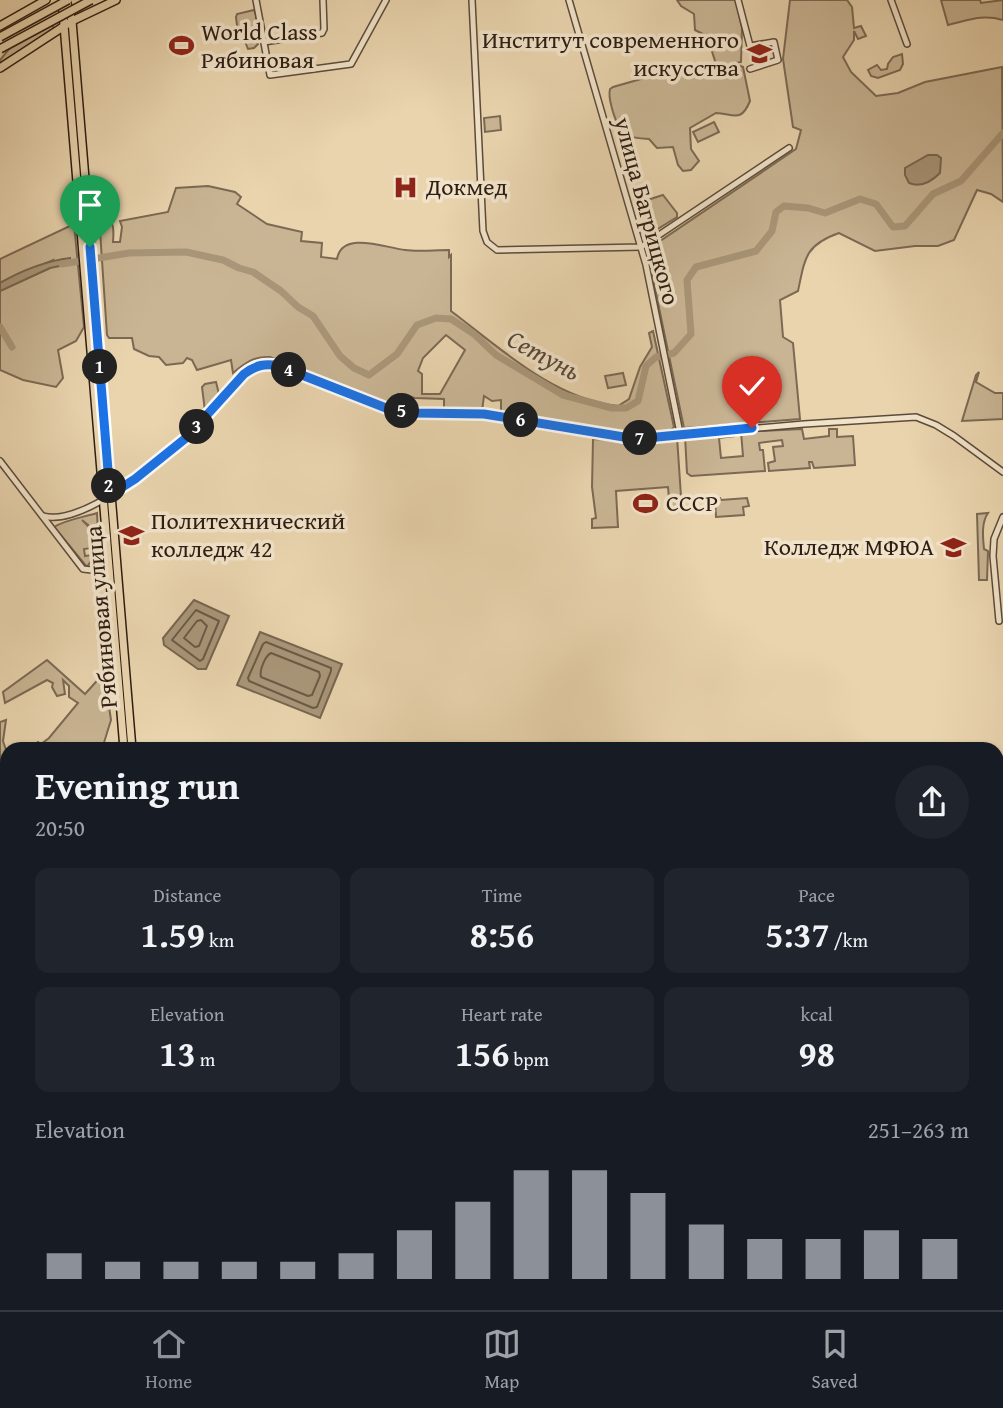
<!DOCTYPE html>
<meta charset="utf-8">
<style>
body{margin:0;font-family:"Gentium Book Plus",serif;background:#20242c;color:#f1f3f6;height:100vh;display:flex;flex-direction:column;font-size:26px;white-space:nowrap}
*{box-sizing:border-box;margin:0}
p{font-size:23px;color:#9ea1a6}
.icon{flex:none;width:38px;height:38px;fill:none;stroke:currentColor;stroke-width:2;stroke-linecap:round;stroke-linejoin:round}
.map{position:relative;flex:1;overflow:hidden}
.panel{position:absolute;left:0px;top:742px;width:1004px;height:569px;display:flex;flex-direction:column;background:#171b24;border-radius:21px 21px 0 0;box-shadow:0 2px 5px #0004}
.panel>*{flex:none}
.pin{position:absolute;display:grid;place-items:center;width:60px;height:60px;color:#fff;margin:-72px -30px;border-radius:50% 50% 50% 0;rotate:-45deg;box-shadow:0 0 7px #0007}
.pin .icon{rotate:45deg}
.km{position:absolute;width:35px;height:35px;margin:-18px;border-radius:50%;background:#222;color:#fff;font-size:19px;line-height:35px;text-align:center}
.round{display:grid;place-items:center;flex:none;width:74px;height:74px;border-radius:37px;background:#20242c}
.summary{display:flex;align-items:center;justify-content:space-between;height:119px;padding:0 35px}
h1{font-size:38px;font-weight:800;line-height:52px}
.metrics{display:grid;grid-template-columns:repeat(3,1fr);gap:10px;height:119px;padding:7px 35px}
.metrics div{display:grid;align-content:center;border-radius:14px;background:#20242c;text-align:center}
.metrics b{font-size:35px;font-weight:800}
.metrics small{font-size:19px;font-weight:400}
.metrics p{font-size:19px}
.chart{height:196px;padding:14px 35px}
.chart p{display:flex;justify-content:space-between}
.chart svg{width:100%;height:126px;margin-top:7px;stroke:#8c9099;stroke-width:6}
.menu{display:flex;justify-content:space-around;align-items:center;height:98px;border-top:2px solid #363941;background:#171b24;font-size:19px;color:#9ea1a6}
.menu a{display:grid;justify-items:center;gap:4px}
.menu .active{color:#8c9099}
.map>svg:first-child{display:block}
.green{fill:#c9b594;stroke:#7b6954;stroke-width:2;fill-rule:evenodd}
.water{fill:#a99679;stroke:#776650;stroke-width:2}
.lines{fill:none;stroke-linecap:round;stroke-linejoin:round}
.shore{stroke:#6b5a46;stroke-width:2}
.stream{stroke:#776650;stroke-width:2}
.river{stroke:#a99679;stroke-width:7}
.minor-casing{stroke:#5c4b3a;stroke-width:8}
.major-casing{stroke:#2d1d13;stroke-width:10}
.minor{stroke:#f1e3ca;stroke-width:5}
.major{stroke:#e9d4ae;stroke-width:7}
.rail-casing{stroke:#2d1d13;stroke-width:4.5}
.rail{stroke:#f1e3ca;stroke-width:2;stroke-dasharray:5;stroke-linecap:butt}
.major-bridge-casing{stroke:#2d1d13;stroke-width:10;stroke-linecap:butt}
.major-bridge{stroke:#e9d4ae;stroke-width:7}
.route-casing{stroke:#fff;stroke-width:14}
.route{stroke:#1a73e8;stroke-width:9}
.labels{text-anchor:middle;stroke-width:7;stroke-linejoin:round;paint-order:stroke}
.poi-label{font-size:24px;fill:#2d1d13;stroke:#f1e3ca;text-anchor:start}
.street-label{font-size:24px;fill:#2d1d13;stroke:#f1e3ca}
.water-label{font-size:26px;font-style:italic;fill:#584737;stroke:#f1e3ca}
</style>
<div class="map">
<svg width="1003" height="1310" viewBox="0 0 1003 1310">
<rect width="100%" height="100%" fill="#e9d4ae"/>
<filter id="stains"><feTurbulence type="fractalNoise" baseFrequency=".00286" numOctaves="4"/><feColorMatrix values="0 0 0 0 .2 0 0 0 0 .09 0 0 0 0 .02 0 0 0 .5 -.17"/></filter>
<radialGradient id="worn" r=".72"><stop offset=".6" stop-color="#630" stop-opacity="0"/><stop offset="1" stop-color="#630" stop-opacity=".3"/></radialGradient>
<g class="green">
<polygon points="677,0 736,0 742,28 741,62 717,67 707,36 695,30 694,14 681,6"/>
<path d="M790,0H847L852,7L854,28L861,26L866,36L858,39L854,31V40L843,57L851,72L876,96L898,93L925,82L1002,67L1003,202L991,194L977,190L954,240L938,246H915L875,251L839,233C805,245 805,258 798,291L780,300L783,337L793,343L800,419L684,428L647,250L796,149L801,130L793,127L783,59Z"/>
<path d="M941,0H980L981,3L1003,0V20C982,14 969,20 948,25Z"/>
<polygon points="254,10 256,15 258,44 254,48 248,49 244,39 239,41 236,17 237,14"/>
<polygon points="52,24 54,29 0,63 0,60 9,49"/>
<polygon points="902,54 903,64 900,70 878,78 871,76 868,70 877,65 881,70 887,69 888,64 893,57"/>
<path d="M736,64L743,67L750,101C741,123 734,114 716,113L690,128L691,149L699,161L691,170L683,171L678,165L673,147L657,148L649,139C625,138 620,135 613,112C611,104 608,97 610,89L613,87L648,77Z"/>
<polygon points="500,116 501,130 485,132 484,118"/>
<polygon points="714,122 719,132 698,142 693,132"/>
<path d="M208,186L235,192L241,197L237,204L267,224L302,232L301,241L322,243L321,257L337,259C342,230 386,248 405,250C419,252 434,250 449,250V257L451,255V311C500,348 554,399 618,406L629,399L640,367L652,347L649,333L653,331L674,427L669,432L620,434L501,414V400L492,401L484,396L482,411L444,410V399L415,398L398,394L392,404L386,403L270,357C254,356 245,363 233,373L231,360L197,370L192,360L187,358L183,363L166,365L159,357L149,356L134,349L132,338H109L107,335L99,216L106,213C114,223 114,230 113,242H120L122,227L120,221L168,212L176,188ZM446,335L465,350L440,394H422V374L418,371L423,358Z"/>
<polygon points="663,195 677,213 677,217 648,235 638,203"/>
<polygon points="74,224 84,327 76,341 58,350 63,378 56,387 23,380 0,370 0,291 50,268 53,260 0,283 0,259"/>
<polygon points="979,372 976,382 995,393 1003,393 1003,419 962,421 976,375"/>
<polygon points="623,373 626,385 608,388 605,376"/>
<polygon points="216,382 219,394 205,411 202,387 205,384"/>
<polygon points="802,429 804,439 829,436 829,429 837,429 837,437 853,436 855,465 814,468 812,462 809,462 810,468 769,471 768,463 775,461 773,447 783,446 782,440 759,443 760,450 763,450 765,471 691,476 687,473 685,436 734,432 734,436 719,438 721,458 743,456 741,432"/>
<polygon points="677,437 682,511 670,511 668,487 616,491 618,527 592,528 592,519 596,518 592,487 593,439 636,440"/>
<polygon points="715,498 720,498 721,500 747,498 749,506 743,507 744,515 716,517"/>
<path d="M97,513L98,533L82,520L98,536L99,547L84,549L85,556L92,555V550H98L87,567L54,527C65,520 84,517 97,513Z"/>
<path d="M988,513C981,523 983,538 984,549L988,551L987,580H979L977,514Z"/>
<polygon points="47,660 85,694 104,673 111,720 102,749 29,749 38,742 41,744 49,738 78,703 69,697 69,686 63,680 65,694 57,696 52,687 53,683 47,680 5,703 3,692"/>
<polygon points="6,720 3,741 7,753 7,1000 0,997 0,722"/>
<polygon points="0,1224 7,1224 7,1270 0,1268"/>
</g>
<g class="water">
<path d="M928,155H937L941,158L940,173C931,182 921,188 909,183L905,175V168Z"/>
<path d="M70,258V264L50,268L0,291V283C21,271 46,261 70,258Z"/>
<polygon points="194,600 229,616 206,669 198,669 164,645 163,638"/>
<polygon points="260,632 342,664 320,718 237,685"/>
</g>
<g class="lines">
<g class="shore">
<polygon points="196,610 219,621 203,659 200,661 172,640"/>
<polygon points="201,620 207,626 199,646 195,647 184,638 197,621"/>
<polygon points="266,642 331,668 331,671 317,707 313,708 249,681 248,678 263,644"/>
<path d="M271,653L319,672L320,676L312,695L308,696L261,677C259,671 265,656 271,653Z"/>
</g>
<polyline class="stream" points="0,1302 18,1310"/>
<g class="river">
<polyline points="62,264 129,253 186,252 223,260 239,268 253,272 281,291 298,307 313,316 340,356 354,368 369,375 397,354 417,325 436,318 451,319 474,334 496,355 563,395 612,408 626,408 638,401 646,366 656,357 674,353 691,334 687,280 696,267 756,251 772,231 776,212 784,206 808,208 825,213 860,199 876,204 893,227 905,226 933,194 961,181 1003,133"/>
<polyline points="0,327 12,347"/>
</g>
<defs>
<g id="minor">
<polyline points="256,0 270,75 351,64 386,0"/>
<polyline points="472,0 483,231 487,242 497,250 641,247 789,148"/>
<polyline points="569,0 646,265 680,433"/>
<polyline points="738,0 750,46 774,42 778,60 750,69"/>
<polyline points="891,0 907,44"/>
<polyline points="264,42 322,33 324,29 323,0"/>
<polyline points="0,461 83,569 110,572"/>
<path d="M43,516C81,527 159,463 186,438C208,418 224,394 244,374C256,365 265,363 279,366L368,402L395,410L415,413L484,414L620,438L637,439L804,424L916,417L936,425L954,436L1003,472"/>
<polyline points="999,621 993,556 994,539 1003,517"/>
<polyline points="630,1310 641,1304"/>
</g>
<g id="major">
<polyline points="66,0 72,21 74,45 132,749"/>
<polyline points="62,1 124,749"/>
<polyline points="0,26 46,0"/>
<polyline points="0,68 72,21 116,0"/>
<polyline points="0,1044 7,1048"/>
<polyline points="0,1055 7,1059"/>
<polyline points="215,1304 219,1310"/>
<polyline points="223,1304 227,1310"/>
<polyline points="231,1304 234,1310"/>
<polyline points="240,1304 244,1310"/>
<polyline points="249,1304 252,1310"/>
<polyline points="258,1304 261,1310"/>
</g>
</defs>
<use href="#minor" class="minor-casing"/>
<use href="#major" class="major-casing"/>
<use href="#minor" class="minor"/>
<use href="#major" class="major"/>
<defs>
<g id="rail">
<polyline points="998,931 1003,926"/>
<polyline points="682,1304 686,1310"/>
</g>
</defs>
<use href="#rail" class="rail-casing"/>
<use href="#rail" class="rail"/>
<defs>
<g id="major-bridge">
<polyline points="0,37 68,0"/>
<polyline points="0,49 91,0"/>
</g>
</defs>
<use href="#major-bridge" class="major-bridge-casing"/>
<use href="#major-bridge" class="major-bridge"/>
</g>
<g class="lines">
<defs>
<path id="route" d="M90,247L110,495L135,479L186,438L244,374C256,365 265,363 279,366L386,408L415,413L484,414L636,439L752,428"/>
</defs>
<use href="#route" class="route-casing"/>
<use href="#route" class="route"/>
</g>
<defs>
<symbol id="stadium-bare" viewBox="-9 -9 18 18"><path d="M0-5a6.5 5 0 1 0 0 10a6.5 5 0 1 0 0-10ZM-3.5-1.8h7v3.6h-7Z" fill="#8f2418" stroke="#f1e3ca" stroke-width="2.5" paint-order="stroke"/></symbol>
<symbol id="university-bare" viewBox="-9 -9 18 18"><path d="M0-5L7-2L0 1L-7-2ZM-4 1L0 2.5L4 1V4Q0 6-4 4Z" fill="#8f2418" stroke="#f1e3ca" stroke-width="2.5" paint-order="stroke"/></symbol>
<symbol id="hospital-bare" viewBox="-9 -9 18 18"><path d="M-5-5h3v3.5h4V-5h3V5h-3V1.5h-4V5h-3Z" fill="#8f2418" stroke="#f1e3ca" stroke-width="2.5" paint-order="stroke"/></symbol>
</defs>
<g fill-rule="evenodd">
<use href="#stadium-bare" x="164" y="28" width="35" height="35"/>
<use href="#university-bare" x="742" y="36" width="35" height="35"/>
<use href="#hospital-bare" x="388" y="170" width="35" height="35"/>
<use href="#stadium-bare" x="628" y="486" width="35" height="35"/>
<use href="#university-bare" x="114" y="518" width="35" height="35"/>
<use href="#university-bare" x="936" y="530" width="35" height="35"/>
</g>
<g class="labels">
<g class="poi-label">
<text x="201" y="40">World Class<tspan x="201" dy="28">Рябиновая</tspan></text>
<text x="739" y="48" text-anchor="end">Институт современного<tspan x="739" dy="28">искусства</tspan></text>
<text x="426" y="195">Докмед</text>
<text x="666" y="511">СССР</text>
<text x="151" y="529">Политехнический<tspan x="151" dy="28">колледж 42</tspan></text>
<text x="934" y="555" text-anchor="end">Колледж МФЮА</text>
</g>
<g class="street-label">
<text transform="translate(647 211) rotate(75)" y="8">улица Багрицкого</text>
<text transform="translate(101 617) rotate(-95)" y="8">Рябиновая улица</text>
</g>
<g class="water-label">
<text transform="translate(544 355) rotate(28)" y="9">Сетунь</text>
</g>
</g>
<rect width="100%" height="100%" filter="url(#stains)"/>
<rect width="100%" height="100%" fill="url(#worn)"/>
</svg>
<div class="pin" style="left:90px;top:247px;background:#1e9e55"><svg class="icon" aria-label="arrive" viewBox="0 0 24 24"><path d="M6 21V4h12l-3 4 3 4H6"/></svg></div>
<div class="pin" style="left:752px;top:428px;background:#d93025"><svg class="icon" aria-label="check" viewBox="0 0 24 24"><path d="M5 12l5 5 9-10"/></svg></div>
<b class="km" style="left:100px;top:367px">1</b>
<b class="km" style="left:109px;top:486px">2</b>
<b class="km" style="left:197px;top:427px">3</b>
<b class="km" style="left:289px;top:370px">4</b>
<b class="km" style="left:402px;top:411px">5</b>
<b class="km" style="left:521px;top:420px">6</b>
<b class="km" style="left:640px;top:438px">7</b>
<section class="panel">
<div class="summary"><div><h1>Evening run</h1><p>20:50</p></div><a class="round"><svg class="icon" aria-label="share" viewBox="0 0 24 24"><path d="M12 15V3M7 8l5-5 5 5M5 13v7h14v-7"/></svg></a></div>
<div class="metrics">
<div><p>Distance</p><b>1.59<small> km</small></b></div>
<div><p>Time</p><b>8:56</b></div>
<div><p>Pace</p><b>5:37<small> /km</small></b></div>
</div>
<div class="metrics">
<div><p>Elevation</p><b>13<small> m</small></b></div>
<div><p>Heart rate</p><b>156<small> bpm</small></b></div>
<div><p>kcal</p><b>98</b></div>
</div>
<div class="chart"><p><span>Elevation</span>251–263 m</p>
<svg viewBox="0 0 160 44" preserveAspectRatio="none"><path d="M5 44V35M15 44V38M25 44V38M35 44V38M45 44V38M55 44V35M65 44V27M75 44V17M85 44V6M95 44V6M105 44V14M115 44V25M125 44V30M135 44V30M145 44V27M155 44V30"/></svg>
</div>
</section>
</div>
<nav class="menu">
<a class="active"><svg class="icon" aria-label="home" viewBox="0 0 24 24"><path d="M3 11l9-7 9 7M6 9v11h12V9"/></svg>Home</a>
<a><svg class="icon" aria-label="map" viewBox="0 0 24 24"><path d="M3 6l6-2 6 2 6-2v14l-6 2-6-2-6 2zM9 4v14M15 6v14"/></svg>Map</a>
<a><svg class="icon" aria-label="saved" viewBox="0 0 24 24"><path d="M7 4h10v16l-5-4-5 4z"/></svg>Saved</a>
</nav>
